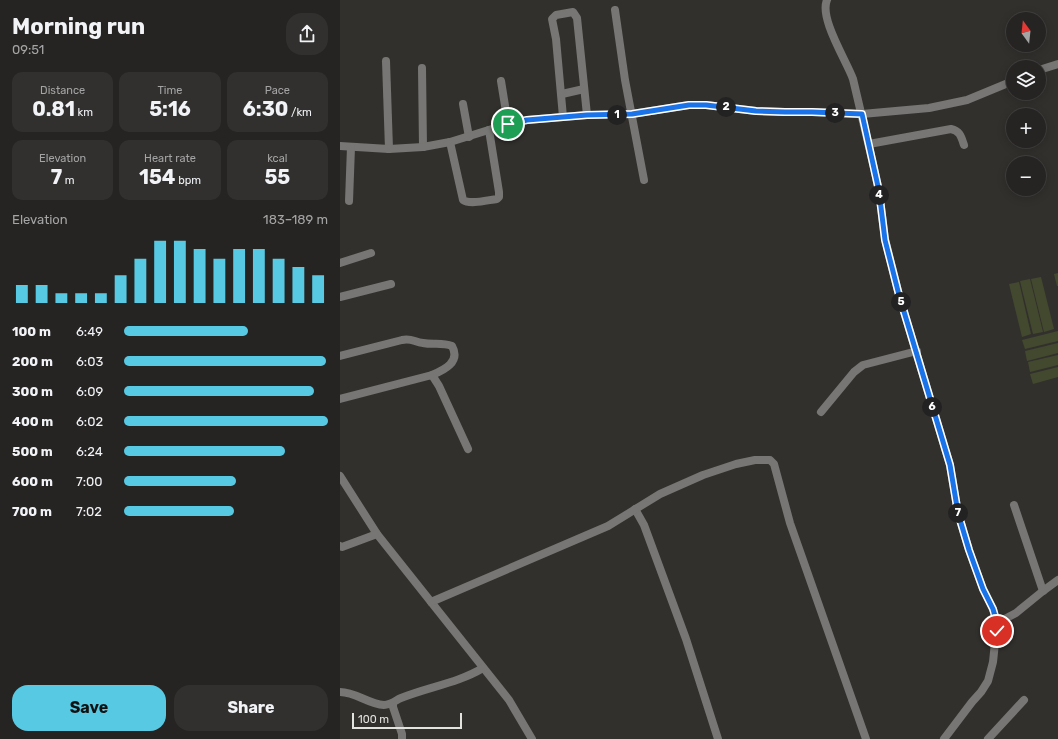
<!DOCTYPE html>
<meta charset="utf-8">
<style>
body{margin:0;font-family:Rubik,sans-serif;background:#32302f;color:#f1f3f6;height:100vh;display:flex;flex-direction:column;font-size:15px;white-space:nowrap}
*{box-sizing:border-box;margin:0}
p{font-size:13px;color:#a4a4a5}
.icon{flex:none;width:22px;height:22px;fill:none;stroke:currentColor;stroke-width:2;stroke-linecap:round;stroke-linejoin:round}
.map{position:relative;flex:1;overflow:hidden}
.panel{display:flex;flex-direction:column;background:#262422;width:340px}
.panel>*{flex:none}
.needle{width:26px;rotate:345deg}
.tools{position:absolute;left:666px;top:12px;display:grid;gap:8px}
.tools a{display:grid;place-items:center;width:40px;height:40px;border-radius:50%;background:#262422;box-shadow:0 2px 10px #0003,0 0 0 1px #424140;font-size:20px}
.scale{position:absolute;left:12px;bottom:10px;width:110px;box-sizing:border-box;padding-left:4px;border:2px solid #e2e2df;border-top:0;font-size:11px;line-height:14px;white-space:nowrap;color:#e2e2df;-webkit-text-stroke:3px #32302d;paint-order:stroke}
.pin{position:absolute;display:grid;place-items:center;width:34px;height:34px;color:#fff;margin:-17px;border:2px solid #fff;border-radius:50%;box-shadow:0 1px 4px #0007}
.km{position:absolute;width:20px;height:20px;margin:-10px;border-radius:50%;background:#222;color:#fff;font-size:11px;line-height:20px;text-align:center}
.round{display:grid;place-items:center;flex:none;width:42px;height:42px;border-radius:16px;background:#32302f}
.overview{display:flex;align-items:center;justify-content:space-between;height:68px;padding:0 12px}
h1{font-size:22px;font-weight:700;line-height:30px}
.metrics{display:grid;grid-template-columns:repeat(3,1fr);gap:6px;height:68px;padding:4px 12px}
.metrics div{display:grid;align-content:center;border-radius:10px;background:#32302f;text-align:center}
.metrics b{font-size:20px;font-weight:700}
.metrics small{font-size:11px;font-weight:400}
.metrics p{font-size:11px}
.chart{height:112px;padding:8px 12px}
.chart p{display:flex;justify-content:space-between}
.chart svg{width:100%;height:72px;margin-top:4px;stroke:#58c9e3;stroke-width:6}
.cta{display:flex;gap:8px;margin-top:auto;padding:8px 12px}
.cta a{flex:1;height:46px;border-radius:16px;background:#58c9e3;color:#111;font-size:16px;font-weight:700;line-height:46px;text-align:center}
.cta a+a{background:#32302f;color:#f1f3f6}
ul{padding:0 12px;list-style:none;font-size:13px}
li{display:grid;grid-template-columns:64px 48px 1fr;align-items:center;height:30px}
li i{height:10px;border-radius:5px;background:#58c9e3}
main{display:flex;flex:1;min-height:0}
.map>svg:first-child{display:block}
.building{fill:#43492e}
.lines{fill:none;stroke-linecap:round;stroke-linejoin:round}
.minor{stroke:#777674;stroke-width:8}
.route-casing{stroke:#fff;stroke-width:8}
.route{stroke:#1a73e8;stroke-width:5}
</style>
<main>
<section class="panel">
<div class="overview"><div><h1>Morning run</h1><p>09:51</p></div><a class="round"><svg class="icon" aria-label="share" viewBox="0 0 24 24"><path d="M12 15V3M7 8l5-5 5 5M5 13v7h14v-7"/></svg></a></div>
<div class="metrics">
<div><p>Distance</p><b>0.81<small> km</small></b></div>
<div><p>Time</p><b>5:16</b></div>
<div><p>Pace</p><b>6:30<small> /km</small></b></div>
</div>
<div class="metrics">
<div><p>Elevation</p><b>7<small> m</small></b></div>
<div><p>Heart rate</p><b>154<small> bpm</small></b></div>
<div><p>kcal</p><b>55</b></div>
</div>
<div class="chart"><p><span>Elevation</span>183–189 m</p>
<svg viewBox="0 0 160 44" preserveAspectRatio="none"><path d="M5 44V33M15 44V33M25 44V38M35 44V38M45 44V38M55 44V27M65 44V17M75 44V6M85 44V6M95 44V11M105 44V17M115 44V11M125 44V11M135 44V17M145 44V22M155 44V27"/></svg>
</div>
<ul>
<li><b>100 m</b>6:49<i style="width:61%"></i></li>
<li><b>200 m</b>6:03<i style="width:99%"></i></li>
<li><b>300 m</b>6:09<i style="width:93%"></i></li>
<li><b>400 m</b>6:02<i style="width:100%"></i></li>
<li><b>500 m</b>6:24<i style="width:79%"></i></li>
<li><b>600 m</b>7:00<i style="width:55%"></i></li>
<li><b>700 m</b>7:02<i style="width:54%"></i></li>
</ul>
<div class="cta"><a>Save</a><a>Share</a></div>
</section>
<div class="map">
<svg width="718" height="739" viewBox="0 0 718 739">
<rect width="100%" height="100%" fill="#32302d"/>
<g class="building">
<polygon points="718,273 718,286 717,286 714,274"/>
<polygon points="701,277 714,329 704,332 691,279"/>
<polygon points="690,279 703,332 693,334 680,281"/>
<polygon points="679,282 691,334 682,337 669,284"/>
<polygon points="718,331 718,341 685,349 682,340"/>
<polygon points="718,343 718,353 687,361 685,351"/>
<polygon points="718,355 718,365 690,372 688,362"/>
<polygon points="718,367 718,377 693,384 690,374"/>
</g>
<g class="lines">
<g class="minor">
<path d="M487,0C479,18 506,60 513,79L534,168L539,191L545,239L559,295L610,465L618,513L629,550L643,589L653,609L657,623L653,662L648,681L641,692L632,702L604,739"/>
<polyline points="275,10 285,80 304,180"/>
<polyline points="46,61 49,149"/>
<polyline points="82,68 83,147"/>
<polyline points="699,70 718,64"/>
<polyline points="161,81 168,124"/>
<polyline points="222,94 244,89"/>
<polyline points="123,104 129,137"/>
<polyline points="223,117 216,39 212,19 216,15 233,12 237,18 247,115"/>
<path d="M110,142L123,200C130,205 148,200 157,199L159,197V192L149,130"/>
<path d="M529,144L611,129C620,131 621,136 624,145"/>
<polyline points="0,146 49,149 83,147 110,142 168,124 187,120 247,115 292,114 349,105 366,105 416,111 445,112 472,112 522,114 589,108 627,100 673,81"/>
<polyline points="9,201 11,147"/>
<polyline points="0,263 31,253"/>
<polyline points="0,297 51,284"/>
<path d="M0,356L62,340C72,338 74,342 83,343C93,345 102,342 112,346C121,362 104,370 92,375"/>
<polyline points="0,399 92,375 99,386 128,449"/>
<polyline points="481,412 514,372 523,365 577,351"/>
<polyline points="0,476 37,534 169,700 192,739"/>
<polyline points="674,505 703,591"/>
<polyline points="295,509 304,525 346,639 378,739"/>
<polyline points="0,546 2,547 37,534"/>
<polyline points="91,602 268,526 320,494 363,475 396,464 415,460 430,460 434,464 450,523 526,739"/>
<polyline points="657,623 676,613 703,591 718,580"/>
<path d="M0,692C16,692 28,704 44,705C51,705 56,700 61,698C88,687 118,683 143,668"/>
<polyline points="53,703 53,707 62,734 62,739"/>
<polyline points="648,739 684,700"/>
</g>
</g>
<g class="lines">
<defs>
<polyline id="route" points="168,124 187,120 247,115 292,114 349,105 366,105 416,111 445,112 472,112 522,114 539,191 545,240 559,295 610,465 618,513 629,550 643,589 653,609 657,623 657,631"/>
</defs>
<use href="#route" class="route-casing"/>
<use href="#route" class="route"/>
</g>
</svg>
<div class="tools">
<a><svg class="needle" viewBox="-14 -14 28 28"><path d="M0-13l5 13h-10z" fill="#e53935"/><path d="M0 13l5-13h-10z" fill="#a4a4a5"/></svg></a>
<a><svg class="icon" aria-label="layers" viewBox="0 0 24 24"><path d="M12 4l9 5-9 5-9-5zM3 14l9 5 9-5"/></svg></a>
<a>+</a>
<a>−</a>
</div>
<div class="scale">100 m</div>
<div class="pin" style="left:168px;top:124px;background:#1e9e55"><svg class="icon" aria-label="arrive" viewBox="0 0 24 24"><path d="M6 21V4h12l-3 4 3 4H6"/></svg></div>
<div class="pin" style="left:657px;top:631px;background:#d93025"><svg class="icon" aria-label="check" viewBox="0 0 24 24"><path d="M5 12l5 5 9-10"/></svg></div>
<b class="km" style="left:277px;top:115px">1</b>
<b class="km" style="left:386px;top:107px">2</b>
<b class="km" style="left:495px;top:113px">3</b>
<b class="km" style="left:539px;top:195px">4</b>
<b class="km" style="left:561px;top:302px">5</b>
<b class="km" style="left:592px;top:407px">6</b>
<b class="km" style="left:618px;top:513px">7</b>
</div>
</main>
